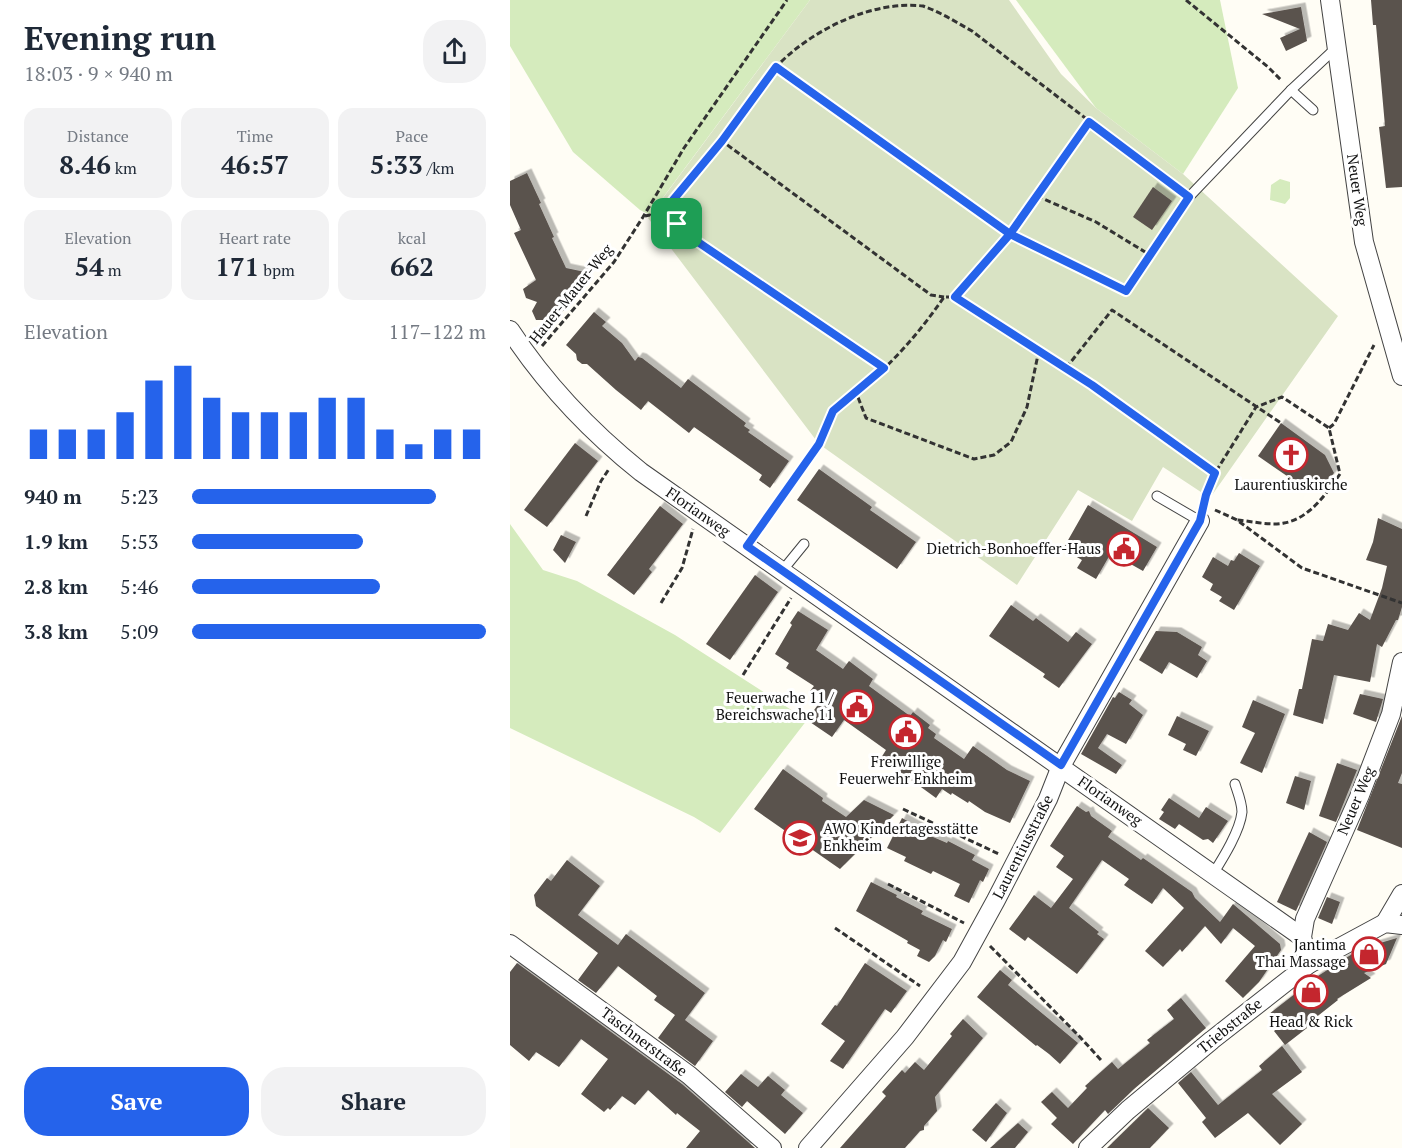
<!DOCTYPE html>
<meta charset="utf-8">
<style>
body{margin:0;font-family:"PT Serif",serif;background:#f2f2f3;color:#1f2937;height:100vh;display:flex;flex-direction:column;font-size:22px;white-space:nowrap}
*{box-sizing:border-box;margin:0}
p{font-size:20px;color:#747a83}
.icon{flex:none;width:33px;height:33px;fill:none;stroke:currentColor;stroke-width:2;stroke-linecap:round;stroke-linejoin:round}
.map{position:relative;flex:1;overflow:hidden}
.side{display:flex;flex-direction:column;background:#fff;width:510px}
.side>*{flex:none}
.pin{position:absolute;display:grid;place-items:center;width:51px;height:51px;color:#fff;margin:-26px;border-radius:12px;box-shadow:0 3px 9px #0006}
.round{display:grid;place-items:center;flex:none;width:63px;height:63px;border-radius:24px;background:#f2f2f3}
.head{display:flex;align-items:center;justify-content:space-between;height:102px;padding:0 24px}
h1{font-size:33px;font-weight:700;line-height:45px}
.stats{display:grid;grid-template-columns:repeat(3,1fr);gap:9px;height:102px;padding:6px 24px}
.stats div{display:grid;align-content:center;border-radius:15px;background:#f2f2f3;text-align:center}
.stats b{font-size:26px;font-weight:700}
.stats small{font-size:16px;font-weight:400}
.stats p{font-size:16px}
.chart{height:168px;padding:12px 24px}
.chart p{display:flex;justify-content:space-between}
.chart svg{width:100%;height:108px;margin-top:6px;stroke:#2563eb;stroke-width:6}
.cta{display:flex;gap:12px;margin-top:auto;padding:12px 24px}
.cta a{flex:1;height:69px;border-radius:24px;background:#2563eb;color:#fff;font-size:24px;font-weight:700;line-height:69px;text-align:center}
.cta a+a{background:#f2f2f3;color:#1f2937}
ul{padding:0 24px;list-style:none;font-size:20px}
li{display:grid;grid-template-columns:96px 72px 1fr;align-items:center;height:45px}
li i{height:15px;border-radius:8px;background:#2563eb}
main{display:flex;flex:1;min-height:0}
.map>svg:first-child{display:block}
.green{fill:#d5ebbd}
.cemetery{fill:#d9e3c4}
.building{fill:#5a524d;filter:url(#shadow)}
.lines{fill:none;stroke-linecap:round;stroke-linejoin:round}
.service-casing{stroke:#444;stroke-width:11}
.minor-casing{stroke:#444;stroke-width:20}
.path{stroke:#333;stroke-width:3;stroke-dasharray:6 3;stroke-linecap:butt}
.service{stroke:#fff;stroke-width:9}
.minor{stroke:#fff;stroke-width:18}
.route-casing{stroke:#fff;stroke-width:12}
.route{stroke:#2563eb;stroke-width:8}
.labels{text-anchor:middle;stroke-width:6;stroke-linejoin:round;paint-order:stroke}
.street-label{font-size:15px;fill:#111;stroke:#fff}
.poi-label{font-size:15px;fill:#111;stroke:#fff}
</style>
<main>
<section class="side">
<div class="head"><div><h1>Evening run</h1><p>18:03 · 9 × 940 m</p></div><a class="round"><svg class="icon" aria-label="share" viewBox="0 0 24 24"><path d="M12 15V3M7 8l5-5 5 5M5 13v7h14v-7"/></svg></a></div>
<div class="stats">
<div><p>Distance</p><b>8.46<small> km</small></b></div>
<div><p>Time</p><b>46:57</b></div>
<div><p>Pace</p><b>5:33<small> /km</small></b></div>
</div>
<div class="stats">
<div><p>Elevation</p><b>54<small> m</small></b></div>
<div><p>Heart rate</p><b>171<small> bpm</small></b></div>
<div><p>kcal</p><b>662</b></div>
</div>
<div class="chart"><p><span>Elevation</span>117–122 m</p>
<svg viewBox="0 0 160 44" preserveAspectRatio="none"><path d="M5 44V32M15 44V32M25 44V32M35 44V25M45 44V12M55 44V6M65 44V19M75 44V25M85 44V25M95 44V25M105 44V19M115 44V19M125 44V32M135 44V38M145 44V32M155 44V32"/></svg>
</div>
<ul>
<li><b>940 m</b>5:23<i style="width:83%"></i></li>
<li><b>1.9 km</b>5:53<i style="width:58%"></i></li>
<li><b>2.8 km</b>5:46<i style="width:64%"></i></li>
<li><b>3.8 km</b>5:09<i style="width:100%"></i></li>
</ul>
<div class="cta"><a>Save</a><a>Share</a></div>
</section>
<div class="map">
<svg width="892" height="1148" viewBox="0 0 892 1148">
<defs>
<filter id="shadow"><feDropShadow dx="4.5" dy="-4.5" stdDeviation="0" flood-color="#0004"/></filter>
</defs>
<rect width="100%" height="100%" fill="#fffdf5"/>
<g class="green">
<polygon points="0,0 300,0 140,215 130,210 63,152 0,46"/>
<polygon points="506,0 710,0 728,88 673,174 586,108"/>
<polygon points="770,179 780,182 780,198 775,204 760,200 761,185"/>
<polygon points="0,524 33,570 67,581 165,635 297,720 210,833 184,817 0,728"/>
</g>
<polygon class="cemetery" points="300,0 499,0 551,74 586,108 673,174 828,316 700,498 653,467 622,521 568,490 507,585 309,444 138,218"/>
<g class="building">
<polygon points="861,0 892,0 892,187 876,188 869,127 875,126 866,25 863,25"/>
<polygon points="791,7 797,41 776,51 770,38 790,29 752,14"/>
<polygon points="17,173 31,203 29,204 44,237 42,238 56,268 75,272 53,306 55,310 33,320 26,320 22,311 27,302 16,298 13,289 26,280 4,233 11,230 0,205 0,181"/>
<polygon points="643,187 662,201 642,230 623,217"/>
<polygon points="84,312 96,322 92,326 112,343 125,361 128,357 132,358 171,388 178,379 236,423 234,426 240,430 238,432 279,461 260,488 249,480 252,475 184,427 179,433 138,401 131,410 106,390 77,364 72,364 67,360 66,354 56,345"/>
<polygon points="771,423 815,455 824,473 812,488 793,487 748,456"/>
<polygon points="65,443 88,461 37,527 14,510"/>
<polygon points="309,469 362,507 360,510 406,542 387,569 287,500"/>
<polygon points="578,505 647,547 633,571 601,553 586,579 567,568 572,560 553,549"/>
<polygon points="150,506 173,524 139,569 142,572 124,595 97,575"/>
<polygon points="868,518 892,529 892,607 888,620 886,620 872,647 867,644 860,682 824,675 813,724 783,715 789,689 792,689 802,639 813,641 818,624 838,630 849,613 860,620 872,588 877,566 856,560 863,542"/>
<polygon points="51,535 66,542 55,563 43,550"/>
<polygon points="729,553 750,566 724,610 709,601 712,597 700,590 703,584 692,577 703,557 718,566 721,560 724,561"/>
<polygon points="245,575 268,592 220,660 196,644"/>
<polygon points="501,605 523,621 526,618 558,642 566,632 582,644 549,688 533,677 535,674 479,636"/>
<polygon points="288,611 318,630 306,650 333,669 339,661 363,679 359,686 400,716 403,712 420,725 418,728 426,734 424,738 454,759 463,746 497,770 520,781 500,823 475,812 459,801 458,803 442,793 441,795 432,789 426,798 371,758 376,750 334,720 322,737 297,720 312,699 300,691 304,686 276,668 279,663 265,654 282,625 280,623"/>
<polygon points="646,631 667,632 692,647 688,655 697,661 687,678 659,662 652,674 629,660"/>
<polygon points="609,692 622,700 619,704 633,715 616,744 597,734 588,748 612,765 606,774 571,754 603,697 605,698"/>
<polygon points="850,694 873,699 866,722 843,714"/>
<polygon points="743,700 775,714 752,773 730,763 745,733 732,727"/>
<polygon points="667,716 699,731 686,756 673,750 676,744 658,735"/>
<polygon points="892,716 892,773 888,783 892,784 892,848 847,830"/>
<polygon points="827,763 847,770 826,822 809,816"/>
<polygon points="273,769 313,798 312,801 336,817 354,800 384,815 330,869 244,809"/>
<polygon points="785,776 801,781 794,810 776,803"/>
<polygon points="659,798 689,818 696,807 718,821 703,843 698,839 693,840 669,824 665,829 649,819 654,812 651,810"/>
<polygon points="567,806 576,812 579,811 581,816 602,831 598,837 631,860 633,858 682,892 685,898 710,922 723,904 770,944 771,950 749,982 733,998 715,981 745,946 723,928 711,944 695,926 672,952 670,949 653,967 635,951 674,908 653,888 642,904 614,885 619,879 592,860 559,908 589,932 587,934 594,939 567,974 518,937 515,941 499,929 524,895 541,908 563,879 546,867 554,856 540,846"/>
<polygon points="392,818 410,828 409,830 423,837 437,843 438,841 465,855 462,860 479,869 473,882 470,880 459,903 444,896 450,884 423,871 421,874 394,861 396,857 377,848"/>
<polygon points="799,832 817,842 786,911 767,902"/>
<polygon points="57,860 90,886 68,915 108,945 116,934 195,993 175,1020 203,1041 185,1066 148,1038 165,1015 144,1000 147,996 108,966 86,993 68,980 88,953 26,906 24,895 37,878 41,881"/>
<polygon points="361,882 387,895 386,897 413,911 411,914 442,929 436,942 433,940 425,956 419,962 407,956 410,950 397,943 398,941 346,911"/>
<polygon points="817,897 830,902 822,924 808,918"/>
<polygon points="887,938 876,964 854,973 861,978 827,999 828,1000 795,1026 797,1028 775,1045 764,1031 769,1027 759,1014 808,976 850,949"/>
<polygon points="7,963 172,1084 245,1148 176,1148 190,1131 167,1113 166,1115 138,1090 125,1105 112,1096 100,1110 98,1108 94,1112 71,1094 98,1059 71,1039 49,1067 26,1052 19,1061 0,1045 0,972"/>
<polygon points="355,963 397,991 381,1013 375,1009 333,1069 320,1061 335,1041 311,1024 325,1005 327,1006"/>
<polygon points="490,970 502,980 498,985 568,1043 550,1064 539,1054 527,1045 526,1046 467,997"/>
<polygon points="671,998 696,1028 624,1089 598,1114 595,1110 563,1144 541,1124 547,1118 531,1102 542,1092 558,1108 577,1088 575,1086 602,1062 608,1069 640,1043 637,1040 664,1019 657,1010"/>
<polygon points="453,1019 473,1038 425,1097 427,1111 414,1126 414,1130 410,1131 395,1148 330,1148 376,1096 372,1092 392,1070 395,1073 405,1062 414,1070 442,1036 440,1034"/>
<polygon points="772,1046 792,1072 762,1094 792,1124 770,1145 738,1113 705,1138 692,1122 696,1118 668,1083 681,1072 708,1105 752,1070 749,1066"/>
<polygon points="231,1074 248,1087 258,1076 275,1090 271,1095 293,1113 275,1134 237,1101 232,1107 215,1092"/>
<polygon points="486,1103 497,1113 476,1142 462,1130"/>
<polygon points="638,1108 659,1128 640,1148 597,1148"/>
<polygon points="508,1123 518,1132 505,1148 480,1148"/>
</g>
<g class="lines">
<defs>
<g id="service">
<polyline points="803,110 781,90 827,47"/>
<polyline points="679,197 781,90"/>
<polyline points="647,496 690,521"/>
<polyline points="272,571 294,544"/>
<path d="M703,874C713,858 730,831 732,812C732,803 728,793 725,784"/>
</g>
<g id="minor">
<polyline points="820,0 854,242 892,376"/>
<path d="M0,330C36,385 80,431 131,472L792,937"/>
<polyline points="875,923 892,894"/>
<polyline points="0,944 179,1075 262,1148"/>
<polyline points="799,964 792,937 795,919 850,795 881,714 892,662"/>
<polyline points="298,1148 395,1037 452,962 486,900 538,799 551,766 690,521"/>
<polyline points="578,1148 618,1110 702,1040 799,964 875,923 892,925"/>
</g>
</defs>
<use href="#service" class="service-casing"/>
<use href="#minor" class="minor-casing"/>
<g class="path">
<polyline points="676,0 758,67 771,80"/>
<polyline points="266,67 500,234 616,291 672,207"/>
<path d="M212,141C230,117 246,89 266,67C300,31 361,0 413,6C430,12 446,22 462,31L669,190"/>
<polyline points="527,196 586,222 640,255"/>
<polyline points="135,216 140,215 156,231 167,224"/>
<polyline points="445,297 500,234 579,122"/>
<polyline points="32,346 104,262 133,217 174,148 277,0"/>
<path d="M529,350L517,407L501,442L484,455L464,459L356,418L346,392C380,367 410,332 434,297H445L582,385L705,473"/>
<polyline points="374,368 179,236 167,224 163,200 212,141 421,295 434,297"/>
<polyline points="556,368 602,310 771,423"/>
<polyline points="819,428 824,424 864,345"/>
<path d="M695,505L696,495L705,473L746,407L772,397L819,428L830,474C817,493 799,519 774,523C760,526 741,521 727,520"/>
<polyline points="705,510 727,520 792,568 892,603"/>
<polyline points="76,516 91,481 99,469"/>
<polyline points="247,531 309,444 323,411 346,392"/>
<polyline points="151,603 172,568 183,529"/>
<polyline points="233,675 281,598"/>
<polyline points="393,809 489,854"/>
<polyline points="378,884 454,923"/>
<polyline points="325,928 410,986"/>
<polyline points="480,946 570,1037 591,1060"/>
</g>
<use href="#service" class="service"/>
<use href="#minor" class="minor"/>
</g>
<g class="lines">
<defs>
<polyline id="route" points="167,224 179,236 374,368 323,411 309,444 237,546 551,765 690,521 696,495 705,473 582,385 445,297 500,234 579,122 679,197 616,291 500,234 266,67 212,141 163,200 167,224"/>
</defs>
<use href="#route" class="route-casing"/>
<use href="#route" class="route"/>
</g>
<defs>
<symbol id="church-ring" viewBox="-11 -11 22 22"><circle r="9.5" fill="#fff" stroke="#c4262e" stroke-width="1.5"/><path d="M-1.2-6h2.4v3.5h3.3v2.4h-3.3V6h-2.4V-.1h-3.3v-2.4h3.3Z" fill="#c4262e"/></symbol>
<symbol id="civic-ring" viewBox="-11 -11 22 22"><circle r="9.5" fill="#fff" stroke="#c4262e" stroke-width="1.5"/><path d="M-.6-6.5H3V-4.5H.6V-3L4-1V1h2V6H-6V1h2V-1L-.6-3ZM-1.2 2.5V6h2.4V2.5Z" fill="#c4262e"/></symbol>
<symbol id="school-ring" viewBox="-11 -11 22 22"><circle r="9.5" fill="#fff" stroke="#c4262e" stroke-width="1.5"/><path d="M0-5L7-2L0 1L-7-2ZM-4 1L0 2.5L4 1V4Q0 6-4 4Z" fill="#c4262e"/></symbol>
<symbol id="shop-ring" viewBox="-11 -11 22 22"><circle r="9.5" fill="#fff" stroke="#c4262e" stroke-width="1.5"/><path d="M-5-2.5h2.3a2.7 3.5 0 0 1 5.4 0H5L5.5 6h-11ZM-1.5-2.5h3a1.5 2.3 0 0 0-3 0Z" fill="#c4262e"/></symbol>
</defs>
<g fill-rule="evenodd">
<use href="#church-ring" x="762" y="436" width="38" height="38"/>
<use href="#civic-ring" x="595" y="530" width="38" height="38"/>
<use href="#civic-ring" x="328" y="688" width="38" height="38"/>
<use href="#civic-ring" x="377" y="713" width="38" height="38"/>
<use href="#school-ring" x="271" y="819" width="38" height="38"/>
<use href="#shop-ring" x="840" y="935" width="38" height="38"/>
<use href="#shop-ring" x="782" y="973" width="38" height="38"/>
</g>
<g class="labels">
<g class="street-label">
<text transform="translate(847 190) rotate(82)" y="5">Neuer Weg</text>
<text transform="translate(61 294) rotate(-51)" y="5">Hauer-Mauer-Weg</text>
<text transform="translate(188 512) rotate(35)" y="5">Florianweg</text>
<text transform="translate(600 801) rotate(35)" y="5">Florianweg</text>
<text transform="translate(846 801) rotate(-67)" y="5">Neuer Weg</text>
<text transform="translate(513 847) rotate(-63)" y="5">Laurentiusstraße</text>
<text transform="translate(720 1026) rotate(-39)" y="5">Triebstraße</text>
<text transform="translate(134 1042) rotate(37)" y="5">Taschnerstraße</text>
</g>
<g class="poi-label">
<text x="781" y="490">Laurentiuskirche</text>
<text x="591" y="554" text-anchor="end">Dietrich-Bonhoeffer-Haus</text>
<text x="324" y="703" text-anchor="end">Feuerwache 11 /<tspan x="324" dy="17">Bereichswache 11</tspan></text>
<text x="396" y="767">Freiwillige<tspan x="396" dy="17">Feuerwehr Enkheim</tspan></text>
<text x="313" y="834" text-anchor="start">AWO Kindertagesstätte<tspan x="313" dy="17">Enkheim</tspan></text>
<text x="836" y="950" text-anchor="end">Jantima<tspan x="836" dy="17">Thai Massage</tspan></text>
<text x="801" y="1027">Head &amp; Rick</text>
</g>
</g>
</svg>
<div class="pin" style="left:167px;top:224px;background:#1e9e55"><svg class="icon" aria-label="arrive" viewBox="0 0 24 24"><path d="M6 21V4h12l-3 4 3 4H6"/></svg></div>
</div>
</main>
